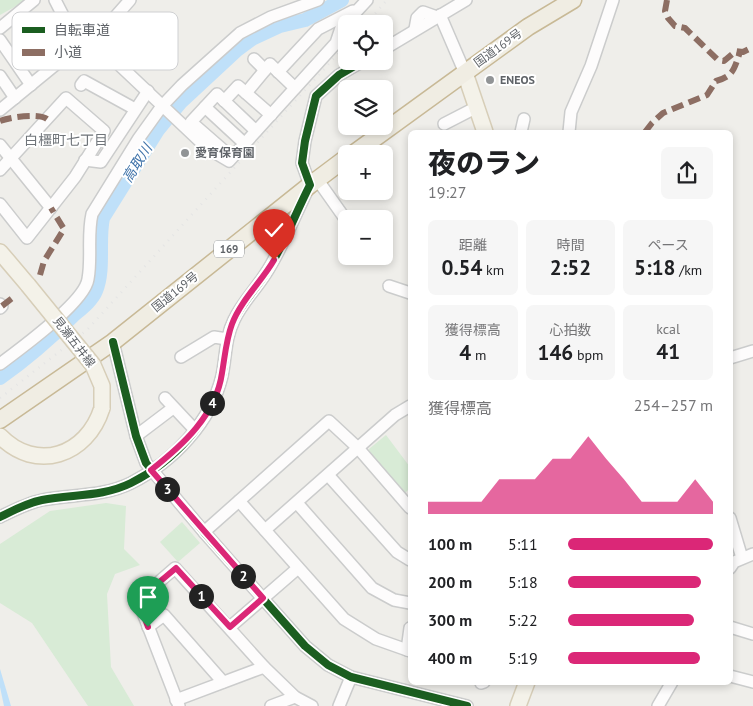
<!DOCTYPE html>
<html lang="ja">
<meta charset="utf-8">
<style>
body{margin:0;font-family:"PT Sans","Noto Sans JP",sans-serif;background:#f6f6f6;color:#202124;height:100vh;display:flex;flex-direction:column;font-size:19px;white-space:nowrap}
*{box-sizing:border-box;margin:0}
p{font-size:16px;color:#757577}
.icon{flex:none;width:28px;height:28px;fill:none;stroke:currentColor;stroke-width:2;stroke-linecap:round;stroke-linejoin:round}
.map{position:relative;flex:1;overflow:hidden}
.sheet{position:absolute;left:408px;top:130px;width:325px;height:555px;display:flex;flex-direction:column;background:#fff;border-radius:8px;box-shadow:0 2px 8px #0003}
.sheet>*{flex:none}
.controls{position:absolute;left:338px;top:15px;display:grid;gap:10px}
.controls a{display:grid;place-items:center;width:55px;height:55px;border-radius:8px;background:#fff;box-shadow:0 2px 8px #0003;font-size:25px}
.pin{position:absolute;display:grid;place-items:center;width:42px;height:42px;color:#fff;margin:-51px -21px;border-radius:50% 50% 50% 0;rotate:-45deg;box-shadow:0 0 5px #0007}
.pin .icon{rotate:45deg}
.km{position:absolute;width:25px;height:25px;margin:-12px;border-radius:50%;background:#222;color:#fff;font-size:14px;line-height:25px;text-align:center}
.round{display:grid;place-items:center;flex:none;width:52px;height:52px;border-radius:8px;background:#f6f6f6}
.summary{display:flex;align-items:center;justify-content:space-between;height:85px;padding:0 20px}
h1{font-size:28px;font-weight:800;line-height:38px}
.stats{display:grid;grid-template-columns:repeat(3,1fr);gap:8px;height:85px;padding:5px 20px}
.stats div{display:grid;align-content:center;border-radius:8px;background:#f6f6f6;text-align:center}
.stats b{font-size:21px;font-weight:800}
.stats small{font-size:14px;font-weight:400}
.stats p{font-size:14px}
.chart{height:140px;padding:10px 20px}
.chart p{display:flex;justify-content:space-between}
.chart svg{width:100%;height:90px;margin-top:5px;fill:#db2777;opacity:.7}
ul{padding:0 20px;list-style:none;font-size:16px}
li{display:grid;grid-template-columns:80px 60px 1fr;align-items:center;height:38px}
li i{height:12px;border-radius:6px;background:#db2777}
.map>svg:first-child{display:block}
.green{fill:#d8ebd6}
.water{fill:#bfe0f9}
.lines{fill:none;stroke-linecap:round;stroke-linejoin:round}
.river{stroke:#bfe0f9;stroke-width:14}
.minor-casing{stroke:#cbcccc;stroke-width:14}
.major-casing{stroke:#d7ceb8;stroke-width:18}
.highway-casing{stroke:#c8b996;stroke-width:19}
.minor{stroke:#fdfcfc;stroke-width:11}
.major{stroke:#f4f2e9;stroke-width:15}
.highway{stroke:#f0ede3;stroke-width:16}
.rail{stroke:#e4e4e4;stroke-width:2.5;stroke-dasharray:1 6;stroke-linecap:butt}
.major-bridge-casing{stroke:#d7ceb8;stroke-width:18;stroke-linecap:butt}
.major-bridge{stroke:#f4f2e9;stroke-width:15}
.quiet{stroke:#8d6e63;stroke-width:6;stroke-dasharray:12 6;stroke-linecap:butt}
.cycleway-casing{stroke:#fff;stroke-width:11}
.cycleway{stroke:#1b5e20;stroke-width:8}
.route-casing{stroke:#fff;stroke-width:10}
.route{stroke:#db2777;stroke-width:6}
.poi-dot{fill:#919496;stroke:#fff;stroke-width:2}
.labels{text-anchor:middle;stroke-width:4;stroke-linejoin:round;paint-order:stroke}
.shield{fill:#fff;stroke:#8f9295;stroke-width:1}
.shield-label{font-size:11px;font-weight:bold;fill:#5f6368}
.street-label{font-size:12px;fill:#5f6368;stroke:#fff}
.poi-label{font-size:12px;font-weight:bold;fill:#5f6368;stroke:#fff;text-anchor:start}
.neighbourhood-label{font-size:14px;fill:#70757a;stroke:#fff}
.water-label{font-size:14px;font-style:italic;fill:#4174aa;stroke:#fff}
.key{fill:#fff;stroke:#cfd0d2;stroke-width:1}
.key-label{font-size:14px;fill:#5f6368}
</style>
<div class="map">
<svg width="753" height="706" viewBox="0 0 753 706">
<rect width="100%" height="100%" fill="#efeeea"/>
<g class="green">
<polygon points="0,0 27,0 0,15"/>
<polygon points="386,435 410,467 410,488 404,494 370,456 369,449"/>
<polygon points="106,503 126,506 124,549 140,565 115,574 107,594 111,667 134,706 88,706 32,623 0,603 0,544 50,511"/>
<polygon points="182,522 200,543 178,562 160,542"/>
</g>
<polygon class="water" points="0,669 11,706 4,706 0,687"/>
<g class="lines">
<path class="river" d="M0,378C27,359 50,339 73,316C81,309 92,301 96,291C105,269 98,241 103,218L158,130L181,102L237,50L252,39L280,26L305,20L342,0"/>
<defs>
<g id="minor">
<polyline points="55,0 72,33 88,45"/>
<polyline points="440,15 465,73"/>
<polyline points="0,28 34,0"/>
<polyline points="415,29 417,18 423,12 437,17"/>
<polyline points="0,40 31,85"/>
<polyline points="94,41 207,148 229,161 336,43 341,28 367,0"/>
<polyline points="384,49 466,0"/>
<polyline points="254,59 265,70"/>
<polyline points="278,72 318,29 353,11"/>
<polyline points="0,76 15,98"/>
<polyline points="81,85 84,81 135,109"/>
<polyline points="246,93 270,64 295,88"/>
<polyline points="224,101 238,86 271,115"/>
<polyline points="205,107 245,144"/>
<polyline points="0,110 55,65 94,41 130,0"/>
<polyline points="444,124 477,107"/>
<polyline points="521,132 524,119"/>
<polyline points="569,132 571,112 591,66 613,0"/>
<polyline points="0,145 51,208"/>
<polyline points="230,156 191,122 217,94 256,131"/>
<polyline points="85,160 101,162 148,91"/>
<polyline points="0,170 66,98 104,131 75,177 27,238 0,204"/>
<polyline points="317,179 346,220"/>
<polyline points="389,286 410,293"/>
<polyline points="0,304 2,306 0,308"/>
<polyline points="113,342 136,436 146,463 204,532 305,646 328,665 351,677 467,706"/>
<polyline points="181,357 214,337 227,339"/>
<polyline points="730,358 753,351"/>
<path d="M0,364C20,349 85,302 88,279C92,258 87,236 92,214L139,138L162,106L182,85L240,33L271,17L318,0"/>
<polyline points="165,398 195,430"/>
<polyline points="136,436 173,408"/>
<polyline points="328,475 397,552 410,560"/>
<polyline points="239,501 344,619 376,639 410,651"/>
<polyline points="297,503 372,588 394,600 410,603"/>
<path d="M0,517C14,510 27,503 42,500C72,494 103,497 131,483C173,462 211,422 222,376C226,357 225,338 234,320C242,303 256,289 266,273C282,249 296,212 310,185L302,163L305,141L316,96L339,75L363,61"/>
<polyline points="730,518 742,558"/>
<polyline points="265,530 395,415 410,406"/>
<polyline points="204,532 329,421 358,448 410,508"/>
<polyline points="730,568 734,562 753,554"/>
<polyline points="148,627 164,615 223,682"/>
<polyline points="230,627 298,568"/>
<polyline points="730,627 753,634"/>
<polyline points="407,650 410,628"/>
<polyline points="730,676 753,682"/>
<polyline points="481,683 484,682"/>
<polyline points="176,700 264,667"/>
<polyline points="179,706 138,600 175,568 264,667 295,697 312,706"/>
<polyline points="271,706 295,697"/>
<polyline points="339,706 351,677"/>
<polyline points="658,706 672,682"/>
</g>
<g id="major">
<polyline points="465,73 485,132"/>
<polyline points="0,252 28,285"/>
<path d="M0,436C36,473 87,456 102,408"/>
<polyline points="518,706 527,682"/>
</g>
<g id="highway">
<polyline points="353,154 528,27 573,0"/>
<polyline points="0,420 113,342 310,185 346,158"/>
</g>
</defs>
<use href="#minor" class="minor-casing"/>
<use href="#major" class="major-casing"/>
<use href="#highway" class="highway-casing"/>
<use href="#minor" class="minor"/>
<use href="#major" class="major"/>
<use href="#highway" class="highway"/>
<g class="rail">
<polyline points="366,24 387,0"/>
<polyline points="0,398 87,330 346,45"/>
</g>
<defs>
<polyline id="major-bridge" points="28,285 93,365 102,386 102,408"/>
</defs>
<use href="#major-bridge" class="major-bridge-casing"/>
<use href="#major-bridge" class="major-bridge"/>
<g class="quiet">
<polyline points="667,0 665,11 668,18 675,26 685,28 718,60 724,61 736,51 743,52 753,47"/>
<path d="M0,121C10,117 39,113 47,119"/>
<path d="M645,132L652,123L663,113L707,95L716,81C734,76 734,69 740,52"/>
<polyline points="40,275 44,261 64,229 51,208"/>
<polyline points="2,306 15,296"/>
</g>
<defs>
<g id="cycleway">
<polyline points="113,342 136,436 146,463 204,532 305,646 328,665 351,677 467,706"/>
<path d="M0,517C14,510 27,503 42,500C72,494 103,497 131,483C173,462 211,422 222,376C226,357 225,338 234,320C242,303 256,289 266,273C282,249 296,212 310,185L302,163L305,141L316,96L339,75L363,61"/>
</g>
</defs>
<use href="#cycleway" class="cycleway-casing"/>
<use href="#cycleway" class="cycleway"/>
</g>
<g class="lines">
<defs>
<path id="route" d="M148,627L138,600L176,568L230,627L263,598L151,470C183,445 216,415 222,373C225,356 226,340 232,324C241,300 262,281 274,260"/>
</defs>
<use href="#route" class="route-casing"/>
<use href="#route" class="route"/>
</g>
<g class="poi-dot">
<circle cx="490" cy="80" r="5"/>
<circle cx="185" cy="153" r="5"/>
</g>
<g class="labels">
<rect class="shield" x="214" y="240.5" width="30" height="17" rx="4"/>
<g class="shield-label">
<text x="229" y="253">169</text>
</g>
<g class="street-label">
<text transform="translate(498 48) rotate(-36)" y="4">国道169号</text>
<text transform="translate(175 292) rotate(-39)" y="4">国道169号</text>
<text transform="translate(74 342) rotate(52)" y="4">見瀬五井線</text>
</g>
<g class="poi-label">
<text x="500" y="84">ENEOS</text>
<text x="195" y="157">愛育保育園</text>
</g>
<g class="neighbourhood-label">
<text x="66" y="145">白橿町七丁目</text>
</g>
<g class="water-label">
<text transform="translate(137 163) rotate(-58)" y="5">高取川</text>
</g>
</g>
<rect x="12" y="12" width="166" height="58" rx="8" class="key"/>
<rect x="22" y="27" width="23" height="6" fill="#1b5e20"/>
<rect x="22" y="49" width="23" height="7" fill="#8d6e63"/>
<g class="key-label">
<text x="54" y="35">自転車道</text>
<text x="54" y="57">小道</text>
</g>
</svg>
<div class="controls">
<a><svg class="icon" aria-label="locate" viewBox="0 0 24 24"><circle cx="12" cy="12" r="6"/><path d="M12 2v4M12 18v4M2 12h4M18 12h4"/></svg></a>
<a><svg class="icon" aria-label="layers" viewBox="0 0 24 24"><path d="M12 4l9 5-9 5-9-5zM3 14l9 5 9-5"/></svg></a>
<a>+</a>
<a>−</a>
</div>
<div class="pin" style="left:148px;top:627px;background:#1e9e55"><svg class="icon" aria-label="arrive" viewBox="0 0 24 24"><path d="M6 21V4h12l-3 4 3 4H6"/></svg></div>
<div class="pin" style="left:274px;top:260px;background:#d93025"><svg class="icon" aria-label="check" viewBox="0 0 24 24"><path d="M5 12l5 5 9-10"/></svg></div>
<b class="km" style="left:201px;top:596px">1</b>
<b class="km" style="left:243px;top:576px">2</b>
<b class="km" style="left:167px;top:489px">3</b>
<b class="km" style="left:212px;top:403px">4</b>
<section class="sheet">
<div class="summary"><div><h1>夜のラン</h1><p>19:27</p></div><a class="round"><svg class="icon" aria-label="share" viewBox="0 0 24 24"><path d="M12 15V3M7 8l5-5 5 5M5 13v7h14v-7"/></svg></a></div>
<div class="stats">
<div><p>距離</p><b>0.54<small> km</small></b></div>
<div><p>時間</p><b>2:52</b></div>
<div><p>ペース</p><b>5:18<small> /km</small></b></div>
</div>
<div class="stats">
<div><p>獲得標高</p><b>4<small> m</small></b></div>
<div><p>心拍数</p><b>146<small> bpm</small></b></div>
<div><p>kcal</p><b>41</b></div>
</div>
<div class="chart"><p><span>獲得標高</span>254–257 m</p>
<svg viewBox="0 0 160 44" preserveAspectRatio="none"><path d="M0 44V38L10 38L20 38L30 38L40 27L50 27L60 27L70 17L80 17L90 6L100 17L110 27L120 38L130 38L140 38L150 27L160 38V44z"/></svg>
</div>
<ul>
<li><b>100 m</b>5:11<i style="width:100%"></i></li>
<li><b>200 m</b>5:18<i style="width:92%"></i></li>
<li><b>300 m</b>5:22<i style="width:87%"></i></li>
<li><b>400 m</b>5:19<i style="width:91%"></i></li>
</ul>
</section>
</div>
